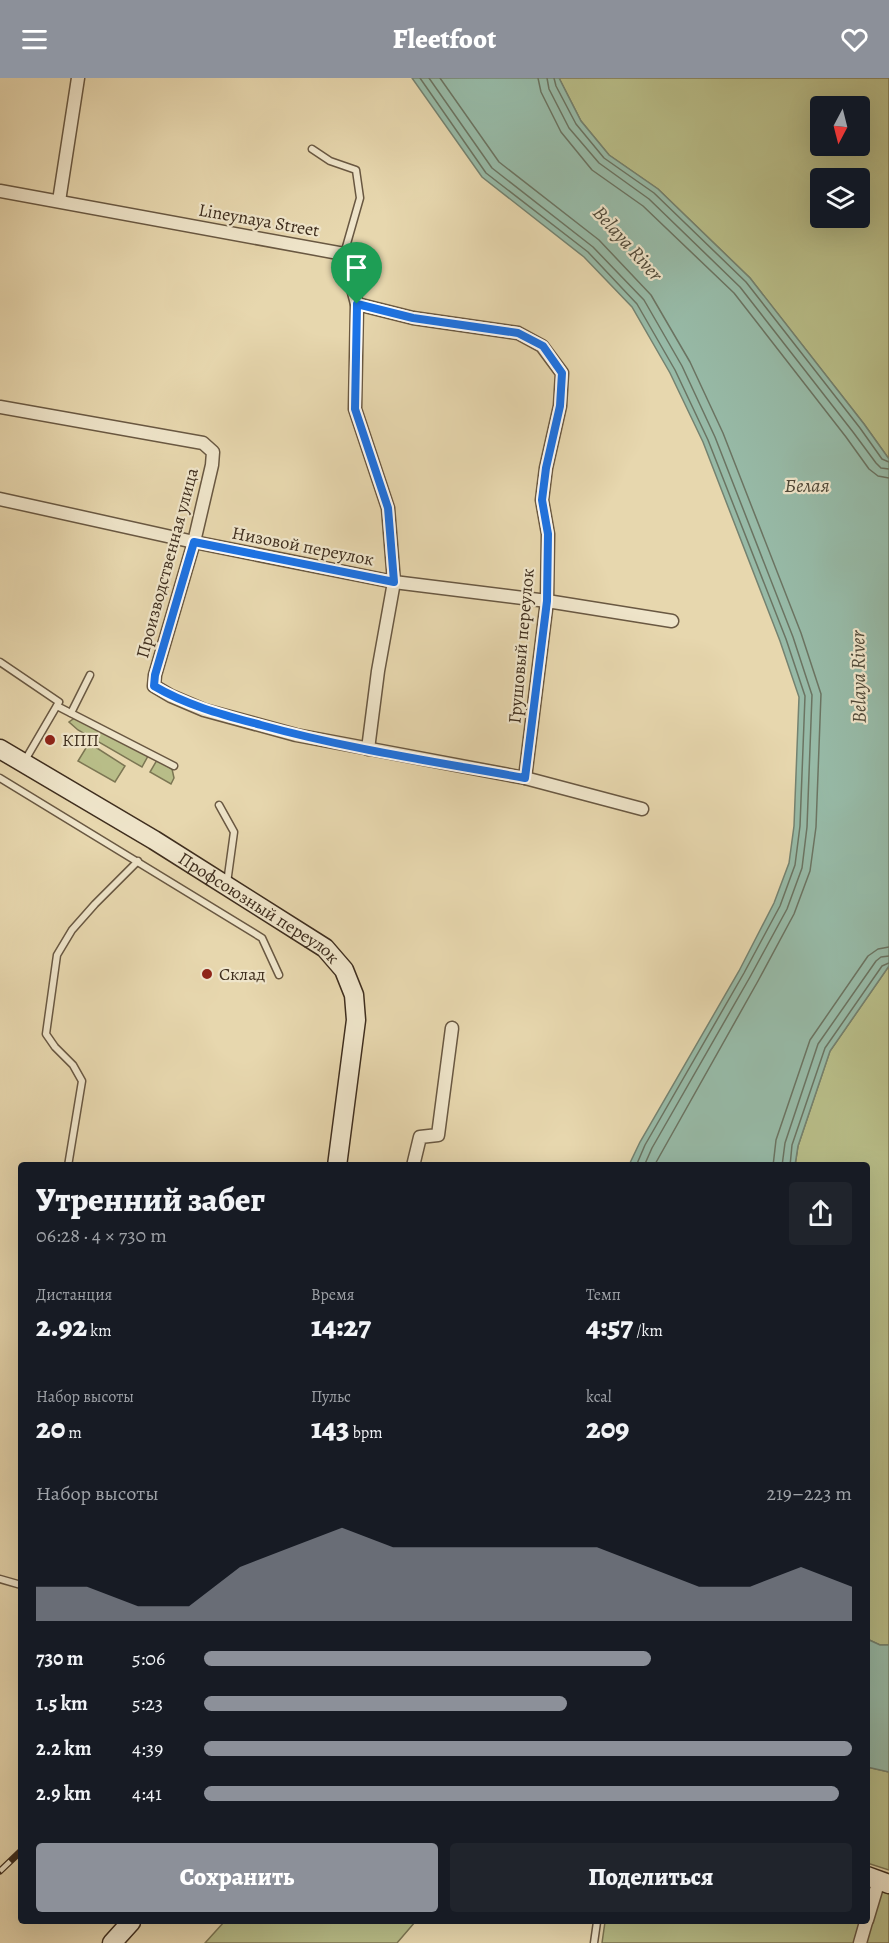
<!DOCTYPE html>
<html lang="ru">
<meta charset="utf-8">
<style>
body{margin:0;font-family:Alegreya,serif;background:#20242c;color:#f1f3f6;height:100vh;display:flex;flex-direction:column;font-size:22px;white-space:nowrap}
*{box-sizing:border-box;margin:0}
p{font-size:20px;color:#9ea1a6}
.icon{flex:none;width:33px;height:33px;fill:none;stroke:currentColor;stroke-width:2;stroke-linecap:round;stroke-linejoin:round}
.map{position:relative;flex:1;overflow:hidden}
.details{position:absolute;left:18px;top:1084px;width:852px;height:762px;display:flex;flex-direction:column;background:#171b24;border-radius:6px;box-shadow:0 6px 24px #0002}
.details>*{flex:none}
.needle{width:39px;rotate:187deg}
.tools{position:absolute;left:810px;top:18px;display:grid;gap:12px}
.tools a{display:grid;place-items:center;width:60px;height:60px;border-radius:6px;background:#171b24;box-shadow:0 6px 24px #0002;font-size:30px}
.pin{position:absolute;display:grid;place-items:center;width:51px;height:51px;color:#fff;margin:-62px -26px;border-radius:50% 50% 50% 0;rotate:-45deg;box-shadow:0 0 6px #0007}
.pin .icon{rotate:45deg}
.round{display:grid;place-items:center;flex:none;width:63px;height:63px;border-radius:6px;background:#20242c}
.headline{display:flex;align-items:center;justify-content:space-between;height:102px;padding:0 18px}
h1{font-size:33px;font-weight:800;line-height:45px}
.figures{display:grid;grid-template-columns:repeat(3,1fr);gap:9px;height:102px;padding:6px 18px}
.figures div{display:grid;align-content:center}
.figures b{font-size:30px;font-weight:800}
.figures small{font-size:16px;font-weight:400}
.figures p{font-size:16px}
.chart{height:168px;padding:12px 18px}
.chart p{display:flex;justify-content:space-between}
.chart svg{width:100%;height:108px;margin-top:6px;fill:#8c9099;opacity:.7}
.primary-button{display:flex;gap:12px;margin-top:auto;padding:12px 18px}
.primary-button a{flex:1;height:69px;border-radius:6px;background:#8c9099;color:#fff;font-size:24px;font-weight:800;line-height:69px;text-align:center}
.primary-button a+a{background:#20242c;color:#f1f3f6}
ul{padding:0 18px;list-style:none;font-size:20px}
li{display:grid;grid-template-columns:96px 72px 1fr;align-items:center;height:45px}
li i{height:15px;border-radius:8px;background:#8c9099}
header{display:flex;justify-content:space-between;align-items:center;height:78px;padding:0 18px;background:#8c9099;color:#fff;font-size:27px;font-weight:800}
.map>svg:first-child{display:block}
.green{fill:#b8bd88;stroke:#7c7653;stroke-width:1.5;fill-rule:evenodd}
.water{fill:#97baa7;stroke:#748270;stroke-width:1.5}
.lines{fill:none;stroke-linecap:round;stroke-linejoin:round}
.shore{stroke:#6b7462;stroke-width:1.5}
.service-casing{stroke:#695842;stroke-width:9}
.minor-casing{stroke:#695842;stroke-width:15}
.secondary-casing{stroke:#3f2e1e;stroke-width:21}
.service{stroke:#efe5ca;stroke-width:6}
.minor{stroke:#efe5ca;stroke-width:12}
.secondary{stroke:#efe5ca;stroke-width:18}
.rail-casing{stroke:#3f2e1e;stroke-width:7}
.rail{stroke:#efe5ca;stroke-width:4.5;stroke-dasharray:14;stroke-linecap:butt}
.route-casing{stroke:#fff;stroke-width:12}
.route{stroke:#1a73e8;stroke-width:8}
.poi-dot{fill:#8f2418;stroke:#efe5ca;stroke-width:2}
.labels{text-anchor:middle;stroke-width:4.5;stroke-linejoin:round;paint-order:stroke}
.street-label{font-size:18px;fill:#3f2e1e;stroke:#efe5ca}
.poi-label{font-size:18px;fill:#3f2e1e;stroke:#efe5ca;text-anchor:start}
.water-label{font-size:20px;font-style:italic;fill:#514a39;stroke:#efe5ca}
</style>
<header><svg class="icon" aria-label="menu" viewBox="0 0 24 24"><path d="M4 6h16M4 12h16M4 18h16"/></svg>Fleetfoot<svg class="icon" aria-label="heart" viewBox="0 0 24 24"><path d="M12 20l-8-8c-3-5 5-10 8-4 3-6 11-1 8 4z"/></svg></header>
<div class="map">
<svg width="889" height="1865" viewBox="0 0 889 1865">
<rect width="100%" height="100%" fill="#e7d7ae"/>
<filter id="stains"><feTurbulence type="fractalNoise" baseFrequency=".00333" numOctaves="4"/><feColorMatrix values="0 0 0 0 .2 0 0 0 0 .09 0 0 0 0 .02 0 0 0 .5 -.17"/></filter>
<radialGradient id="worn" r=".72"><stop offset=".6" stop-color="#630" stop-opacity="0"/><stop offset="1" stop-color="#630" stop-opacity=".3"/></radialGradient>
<g class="green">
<path d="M559,0H889V381L864,346L750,200L658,111L609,77L581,43ZM820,28H860V68H820ZM820,100H860V140H820Z"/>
<polygon points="76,639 148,678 142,689 78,652 69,644"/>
<polygon points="89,665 125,688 115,704 78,683"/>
<polygon points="157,682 172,691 174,700 171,706 150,694"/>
<polygon points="889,888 889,1567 880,1567 867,1561 867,1088 795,1088 798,1068 830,973"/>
<polygon points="867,1689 889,1694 889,1792 867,1785"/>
<polygon points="867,1809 889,1816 889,1865 602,1865 605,1844 867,1844"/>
<polygon points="224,1844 415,1844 397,1865 205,1865"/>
</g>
<g class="water">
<polygon points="412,0 559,0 581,43 609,77 658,111 750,200 864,346 889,381 889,888 830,973 798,1068 795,1087 629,1087 640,1064 739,893 774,825 789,785 794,748 799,619 780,563 703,364 670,295 632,229 584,179 482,99"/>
<polygon points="867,1561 880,1567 889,1567 889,1694 867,1689"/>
</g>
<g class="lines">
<g class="shore">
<polyline points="420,0 486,95 588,174 637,226 675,292 708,362 786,561 805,618 800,748 795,787 780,828 744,895 645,1067 636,1088"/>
<polyline points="429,0 492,90 593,169 644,222 682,288 715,359 793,559 812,617 807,749 802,790 787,831 750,899 652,1070 644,1088"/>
<polyline points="440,0 499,84 599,162 651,217 690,284 723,355 801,555 821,616 816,749 810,793 794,836 758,903 654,1088"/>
<polyline points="538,0 541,14 561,54 592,92 643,128 734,215 846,359 869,391 878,398 889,400"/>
<polyline points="547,0 549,11 569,50 599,85 649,121 740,209 853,354 876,385 881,390 889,391"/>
<polyline points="554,0 556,8 576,46 604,80 654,115 746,204 860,350 882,381 889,384"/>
<polyline points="773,1088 776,1062 810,962 868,878 878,871 889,869"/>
<polyline points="782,1088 785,1065 818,966 876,883 881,879 889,878"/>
<polyline points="790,1088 792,1067 825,970 882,888 889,885"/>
</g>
<defs>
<g id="service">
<polyline points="312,71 330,83 356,92 360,120 344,176"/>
<polyline points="0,584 59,624 24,684"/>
<polyline points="57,628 174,688"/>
<polyline points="71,635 90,597"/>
<polyline points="0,700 262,860 279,897"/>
<polyline points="219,727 234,754 227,805"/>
<polyline points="68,1088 82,1003 73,987 55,969 46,956 57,877 72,852 95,826 138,783"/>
<polyline points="0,1501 21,1507"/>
<polyline points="594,1865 597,1844"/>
</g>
<g id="minor">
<polyline points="0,113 344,176 357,226 355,331 388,430 394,504 378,593 368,671"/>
<polyline points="59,123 78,0"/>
<polyline points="357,226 413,240 518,255 542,268 562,295 560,328 546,390 542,422 548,456 547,523 525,700"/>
<polyline points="0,329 203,365 213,374 212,387 194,464 155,597 154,608 171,618 204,632 296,657 525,700 642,731"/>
<polyline points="0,421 194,464 394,504 547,523 672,543"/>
<polyline points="413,1088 420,1059 438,1057 452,950"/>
<polyline points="867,1842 879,1802"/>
<polyline points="860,1865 866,1844"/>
</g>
<g id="secondary">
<path id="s1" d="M0,671L154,762L325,870L344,892L354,917L356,942L337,1088"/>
<polyline points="867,1798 889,1806"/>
<polyline points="112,1865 131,1844"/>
</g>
</defs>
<use href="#service" class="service-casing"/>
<use href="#minor" class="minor-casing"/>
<use href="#secondary" class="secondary-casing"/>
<use href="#service" class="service"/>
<use href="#minor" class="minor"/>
<use href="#secondary" class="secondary"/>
<defs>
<polyline id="rail" points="0,1793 21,1773"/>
</defs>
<use href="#rail" class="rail-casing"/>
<use href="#rail" class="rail"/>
</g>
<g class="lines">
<defs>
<path id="route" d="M357,226L413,240L518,255L543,268L562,295L560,328L546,390L542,422L548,456L547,523L525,700C437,684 348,671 261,647C224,637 188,628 154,608L155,597L194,464L394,504L388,430L355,331Z"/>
</defs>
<use href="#route" class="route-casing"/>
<use href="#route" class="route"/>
</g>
<g class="poi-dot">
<circle cx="50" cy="662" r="6"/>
<circle cx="207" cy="896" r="6"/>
</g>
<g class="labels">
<g class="street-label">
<text transform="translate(259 142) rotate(10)" y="6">Lineynaya Street</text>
<text transform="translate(303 468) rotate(11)" y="6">Низовой переулок</text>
<text transform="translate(167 485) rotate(-75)" y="6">Производственная улица</text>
<text transform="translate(521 568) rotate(-85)" y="6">Грушовый переулок</text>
<text dy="6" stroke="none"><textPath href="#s1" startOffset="304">Профсоюзный переулок</textPath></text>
</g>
<g class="poi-label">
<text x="62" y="668">КПП</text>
<text x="219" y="902">Склад</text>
</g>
<g class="water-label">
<text transform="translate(628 165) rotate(48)" y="7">Belaya River</text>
<text x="807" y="414">Белая</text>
<text transform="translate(858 599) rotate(-91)" y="7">Belaya River</text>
</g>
</g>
<rect width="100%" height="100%" filter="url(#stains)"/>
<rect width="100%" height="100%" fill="url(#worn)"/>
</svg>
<div class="tools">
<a><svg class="needle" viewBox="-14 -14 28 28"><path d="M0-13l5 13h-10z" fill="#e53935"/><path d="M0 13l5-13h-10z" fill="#9ea1a6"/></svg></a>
<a><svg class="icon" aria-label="layers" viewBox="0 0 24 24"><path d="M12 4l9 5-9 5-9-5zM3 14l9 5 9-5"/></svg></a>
</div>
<div class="pin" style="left:357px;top:226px;background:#1e9e55"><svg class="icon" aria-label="arrive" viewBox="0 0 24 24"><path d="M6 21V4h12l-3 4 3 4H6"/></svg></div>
<section class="details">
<div class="headline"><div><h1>Утренний забег</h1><p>06:28 · 4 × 730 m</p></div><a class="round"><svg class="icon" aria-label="share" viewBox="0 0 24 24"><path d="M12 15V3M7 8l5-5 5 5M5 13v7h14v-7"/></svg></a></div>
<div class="figures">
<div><p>Дистанция</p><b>2.92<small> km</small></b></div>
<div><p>Время</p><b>14:27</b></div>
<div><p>Темп</p><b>4:57<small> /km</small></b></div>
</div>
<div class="figures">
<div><p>Набор высоты</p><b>20<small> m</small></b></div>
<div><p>Пульс</p><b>143<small> bpm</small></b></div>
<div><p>kcal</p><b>209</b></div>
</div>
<div class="chart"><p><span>Набор высоты</span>219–223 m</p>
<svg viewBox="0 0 160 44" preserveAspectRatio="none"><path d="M0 44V30L10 30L20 38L30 38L40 22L50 14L60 6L70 14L80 14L90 14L100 14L110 14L120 22L130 30L140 30L150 22L160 30V44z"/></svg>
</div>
<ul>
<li><b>730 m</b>5:06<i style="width:69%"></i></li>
<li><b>1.5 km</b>5:23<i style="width:56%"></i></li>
<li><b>2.2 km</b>4:39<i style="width:100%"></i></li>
<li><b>2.9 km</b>4:41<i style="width:98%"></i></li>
</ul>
<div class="primary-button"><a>Сохранить</a><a>Поделиться</a></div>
</section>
</div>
